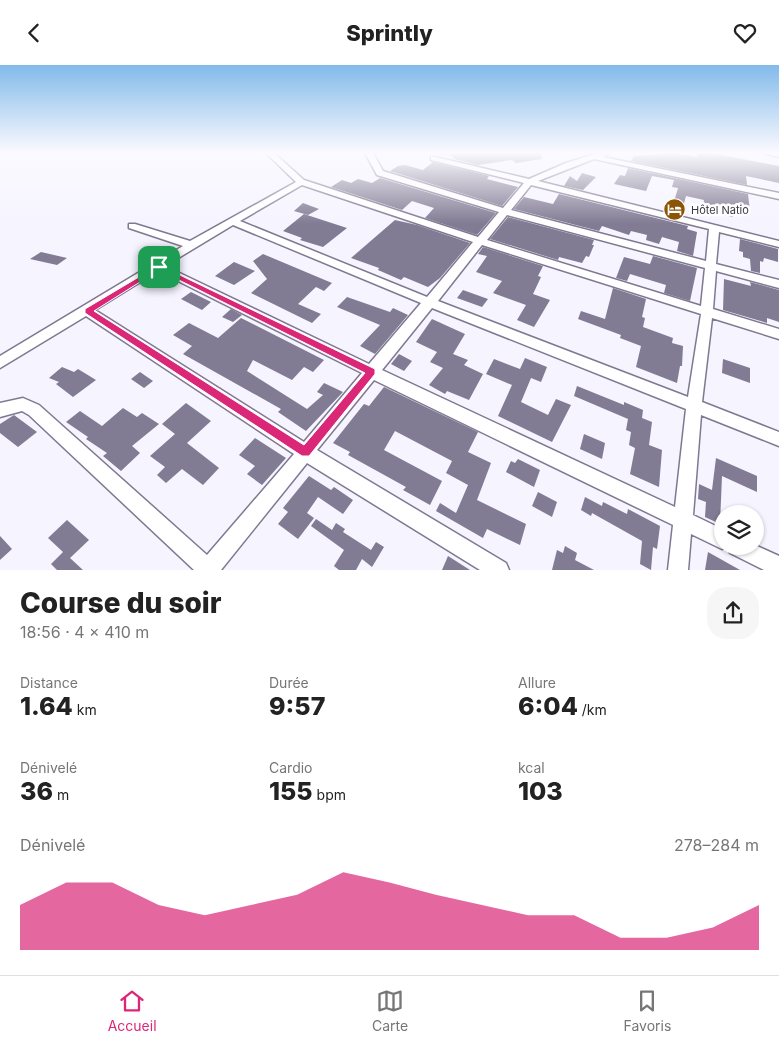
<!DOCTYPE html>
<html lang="fr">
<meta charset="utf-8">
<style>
body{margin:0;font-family:Inter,sans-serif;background:#f6f6f6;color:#222;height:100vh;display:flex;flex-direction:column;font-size:19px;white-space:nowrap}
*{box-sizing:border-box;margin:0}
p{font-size:16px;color:#767676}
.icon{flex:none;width:28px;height:28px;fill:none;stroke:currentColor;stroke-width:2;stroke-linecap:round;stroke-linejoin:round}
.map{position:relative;height:505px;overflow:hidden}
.details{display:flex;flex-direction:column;background:#fff;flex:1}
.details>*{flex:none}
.controls{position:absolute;left:714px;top:440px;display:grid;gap:10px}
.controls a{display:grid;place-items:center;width:50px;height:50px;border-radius:50%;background:#fff;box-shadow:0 1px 4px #0004;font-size:25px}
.pin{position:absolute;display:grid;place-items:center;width:42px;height:42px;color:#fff;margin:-21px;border-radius:10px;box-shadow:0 2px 8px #0006}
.round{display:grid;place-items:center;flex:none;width:52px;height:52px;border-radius:20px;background:#f6f6f6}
.head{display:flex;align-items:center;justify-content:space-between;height:85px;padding:0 20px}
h1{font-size:28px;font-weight:800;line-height:38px}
.figures{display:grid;grid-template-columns:repeat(3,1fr);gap:8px;height:85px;padding:5px 20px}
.figures div{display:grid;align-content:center}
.figures b{font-size:25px;font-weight:800}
.figures small{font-size:14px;font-weight:400}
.figures p{font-size:14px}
.chart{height:140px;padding:10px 20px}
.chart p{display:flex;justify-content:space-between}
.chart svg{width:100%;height:90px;margin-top:5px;fill:#db2777;opacity:.7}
header{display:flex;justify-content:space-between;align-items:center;height:65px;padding:0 20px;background:#fff;font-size:22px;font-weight:800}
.dock{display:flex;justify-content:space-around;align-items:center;height:70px;border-top:1px solid #e0e0e0;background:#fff;font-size:14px;color:#767676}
.dock a{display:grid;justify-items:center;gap:2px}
.dock .current{color:#db2777}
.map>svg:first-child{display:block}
.building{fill:#817b93}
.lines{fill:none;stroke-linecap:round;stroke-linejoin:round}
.minor-casing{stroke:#7f7891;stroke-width:3}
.minor{fill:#fff;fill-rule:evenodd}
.route{fill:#db2777;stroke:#fff;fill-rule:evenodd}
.labels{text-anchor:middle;stroke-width:5;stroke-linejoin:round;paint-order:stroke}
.far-poi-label{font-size:11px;fill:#3b3843;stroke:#fff;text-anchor:start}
</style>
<header><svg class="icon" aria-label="back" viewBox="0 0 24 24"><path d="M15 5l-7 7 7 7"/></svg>Sprintly<svg class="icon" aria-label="heart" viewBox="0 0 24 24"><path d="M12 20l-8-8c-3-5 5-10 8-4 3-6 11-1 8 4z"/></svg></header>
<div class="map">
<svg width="779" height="505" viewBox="0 0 779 505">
<rect width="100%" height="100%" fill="#f6f4ff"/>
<g class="building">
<polygon points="449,88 541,88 542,94 516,98 512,95 478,100 454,94"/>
<polygon points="675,88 697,92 697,88 711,88 779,101 779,118 746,111 747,120 631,96 634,91"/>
<polygon points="433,97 489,111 487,114 518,122 502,141 390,106 398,101 405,100 423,105"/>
<polygon points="628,103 748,129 750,146 733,142 733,152 723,150 724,146 703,141 704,135 686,131 681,150 671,147 678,123 672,122 674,115 652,111 646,126 614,119 620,110 625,111"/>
<polygon points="582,108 596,112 583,125 564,121 570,111 577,116"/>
<polygon points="380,113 496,148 477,170 425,153 434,143 412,136 402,145 331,122 342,115 351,118 358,114 372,118"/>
<polygon points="559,129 688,161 687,164 697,167 693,191 677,186 679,177 662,172 659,179 646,175 647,170 631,166 629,170 602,161 599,166 514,144 524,132 553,139"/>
<polygon points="303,138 319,144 308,150 294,146"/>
<polygon points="304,149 347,163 323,182 300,175 302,173 283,166"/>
<polygon points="508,152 594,175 592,180 594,180 589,192 586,191 582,198 559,192 558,195 490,174"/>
<polygon points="395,155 417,160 470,178 440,213 428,222 404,212 401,215 378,205 379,203 351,193"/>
<polygon points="740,174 778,184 778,197 764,193 763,197 760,196 760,208 751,206 750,194 743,192 743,187 739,186"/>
<polygon points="483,182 543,201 538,211 541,212 533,229 550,235 534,262 517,255 526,240 493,228 502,216 476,207 487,191 478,189"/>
<polygon points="41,187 67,193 57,200 30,194"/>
<polygon points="263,189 332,218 324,226 316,222 298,239 321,249 312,258 251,228 267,214 253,196"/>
<polygon points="653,191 697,203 690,236 664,228 666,220 630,209 627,216 616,213 624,192 650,199"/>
<polygon points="234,197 255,206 234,220 215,211"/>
<polygon points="724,214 751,221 750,217 779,225 779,257 767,253 767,258 723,245"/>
<polygon points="613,223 646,234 642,252 645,253 643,262 673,273 672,278 683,281 682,301 680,301 677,318 636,302 641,281 620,273 621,270 578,254 581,246 605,254"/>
<polygon points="463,225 488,234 482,242 457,233"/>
<polygon points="191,227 211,237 202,245 181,234"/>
<polygon points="347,232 390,247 393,243 408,250 375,289 360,281 380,260 337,242"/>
<polygon points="231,244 242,250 233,257 222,252"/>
<polygon points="241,253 324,295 313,307 304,302 292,315 253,295 247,306 307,344 323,330 317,327 324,318 343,327 306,366 278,347 281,344 183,289 192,281 173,270 189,258 218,273"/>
<polygon points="432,254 465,269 453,289 468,295 464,300 483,309 469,335 447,326 445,329 429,320 443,303 430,297 437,287 416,277"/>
<polygon points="399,289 412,296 404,306 391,299"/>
<polygon points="525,293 547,302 541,317 531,313 521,337 548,350 556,334 571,340 552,377 498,351 512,320 486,309 494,294 520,304"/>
<polygon points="723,294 750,303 750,318 722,308"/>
<polygon points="62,302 74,307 78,304 96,315 73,332 56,319 59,317 49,313"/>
<polygon points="140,307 153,316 144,323 131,314"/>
<polygon points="577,321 624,340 624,337 643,345 642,353 652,357 649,380 662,385 659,422 630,409 635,383 629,380 631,367 626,365 628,354 574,331"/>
<polygon points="384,322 478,367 468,387 491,398 477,435 526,459 520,480 487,464 483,473 436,446 440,438 456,448 468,420 446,408 452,396 395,366 384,385 442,416 430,440 403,425 406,422 348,390 350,387 333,378 364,339 369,341"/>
<polygon points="186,338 211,356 187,378 219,403 203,420 182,404 166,418 157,410 165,402 150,391 175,369 162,359"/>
<polygon points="123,343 137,352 142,348 159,359 132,381 140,388 121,406 103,391 107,388 86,374 88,372 66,357 80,346 102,361"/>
<polygon points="14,350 37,367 18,382 0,368 0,359"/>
<polygon points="584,369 605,378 602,394 580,384"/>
<polygon points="255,373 286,393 262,420 247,409 255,401 239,390"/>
<polygon points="716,393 757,411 757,427 722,411 720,459 705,452 706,437 698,434 699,419 712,425"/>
<polygon points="518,394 540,405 534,422 506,407 511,396 515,398"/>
<polygon points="309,411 331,425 334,422 353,435 343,449 318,432 307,448 314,453 298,474 278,459 288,447 283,443"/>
<polygon points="538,427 557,437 552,452 532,441"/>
<polygon points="585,432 602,441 603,437 627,449 628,444 660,461 657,484 653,482 651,505 640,499 642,476 592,448 591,451 581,445"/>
<polygon points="316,454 332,465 336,458 345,464 343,467 371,485 376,477 384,482 372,502 362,494 356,505 339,505 334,501 344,485 311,461"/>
<polygon points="67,455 89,475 70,493 83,505 57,505 51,499 63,487 48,473"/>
<polygon points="0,471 12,484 0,495"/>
<polygon points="565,481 577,488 575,495 594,505 552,505 557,485 563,488"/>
<polygon points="708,487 740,505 705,505"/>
<polygon points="448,491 470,505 442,505"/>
</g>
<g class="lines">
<defs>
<g id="minor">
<path d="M266,88H274L304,115L478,172L499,147L377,110L365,88H373L383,106L503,143L524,118L431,95V91L529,114L566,98L598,88H610L603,92L779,128V134L594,94L538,116L779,176V182L719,167L716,199L779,215V223L716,206L713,244L779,264V274L712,253L702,337L779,367V381L701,350L693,450L722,464V481H755V480L779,491V505H764L730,488L727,481L722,484L691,469L688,505H668L673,460L374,315L317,385L506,498L509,505H480L307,398L221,505H194L29,350L22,346L0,352V338L23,333L39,340L207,490L294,389L86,251L0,303V291L183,181L129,163V159H135L190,176L296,117ZM302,120L473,177L427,232L240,156ZM531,120L709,164L706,196L511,145ZM507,150L705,203L701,241L487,175ZM233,160L421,238L369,299L165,201ZM482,180L701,249L688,332L438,236ZM158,206L362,308L304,377L95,245ZM432,243L686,344L675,442L382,305Z"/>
<polygon points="763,88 779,88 779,92"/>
</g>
</defs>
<use href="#minor" class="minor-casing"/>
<use href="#minor" class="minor"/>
</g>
<linearGradient id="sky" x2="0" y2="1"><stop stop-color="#82baea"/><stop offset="0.55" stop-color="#fbfaff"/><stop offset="1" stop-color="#fbfaff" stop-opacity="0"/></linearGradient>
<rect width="779" height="159" fill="url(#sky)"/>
<path class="route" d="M159,200L375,304V309L309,391H302L85,248V244ZM159,205L365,308L304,380L94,246Z"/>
<defs>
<symbol id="hotel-disc" viewBox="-11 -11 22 22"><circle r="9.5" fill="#8b5505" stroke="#fff"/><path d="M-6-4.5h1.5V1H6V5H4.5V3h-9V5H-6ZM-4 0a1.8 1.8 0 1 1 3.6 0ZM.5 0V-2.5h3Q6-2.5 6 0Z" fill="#fff"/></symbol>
</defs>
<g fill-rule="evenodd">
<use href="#hotel-disc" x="662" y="132" width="25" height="25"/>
</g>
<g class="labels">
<g class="far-poi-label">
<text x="691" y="149">Hôtel Natio</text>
</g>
</g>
</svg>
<div class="controls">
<a><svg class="icon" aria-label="layers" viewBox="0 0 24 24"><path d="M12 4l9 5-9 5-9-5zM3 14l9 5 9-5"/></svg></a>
</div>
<div class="pin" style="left:159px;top:202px;background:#1e9e55"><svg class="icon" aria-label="arrive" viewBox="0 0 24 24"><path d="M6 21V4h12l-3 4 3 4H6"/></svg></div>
</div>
<section class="details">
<div class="head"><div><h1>Course du soir</h1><p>18:56 · 4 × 410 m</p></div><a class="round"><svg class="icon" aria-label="share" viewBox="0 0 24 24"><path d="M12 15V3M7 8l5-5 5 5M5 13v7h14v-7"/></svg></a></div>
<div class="figures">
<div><p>Distance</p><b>1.64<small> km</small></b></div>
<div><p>Durée</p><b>9:57</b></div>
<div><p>Allure</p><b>6:04<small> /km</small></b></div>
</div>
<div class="figures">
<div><p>Dénivelé</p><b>36<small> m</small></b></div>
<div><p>Cardio</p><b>155<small> bpm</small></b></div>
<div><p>kcal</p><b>103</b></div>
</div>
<div class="chart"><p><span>Dénivelé</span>278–284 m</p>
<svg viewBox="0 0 160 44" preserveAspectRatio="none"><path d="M0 44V22L10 11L20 11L30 22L40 27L50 22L60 17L70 6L80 11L90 17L100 22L110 27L120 27L130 38L140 38L150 33L160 22V44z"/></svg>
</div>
</section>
<nav class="dock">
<a class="current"><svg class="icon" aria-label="home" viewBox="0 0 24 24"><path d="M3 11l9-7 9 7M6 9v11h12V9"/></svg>Accueil</a>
<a><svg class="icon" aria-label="map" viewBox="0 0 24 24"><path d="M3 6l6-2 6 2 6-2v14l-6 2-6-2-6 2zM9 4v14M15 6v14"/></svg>Carte</a>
<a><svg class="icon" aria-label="saved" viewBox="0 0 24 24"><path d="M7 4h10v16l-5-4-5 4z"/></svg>Favoris</a>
</nav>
